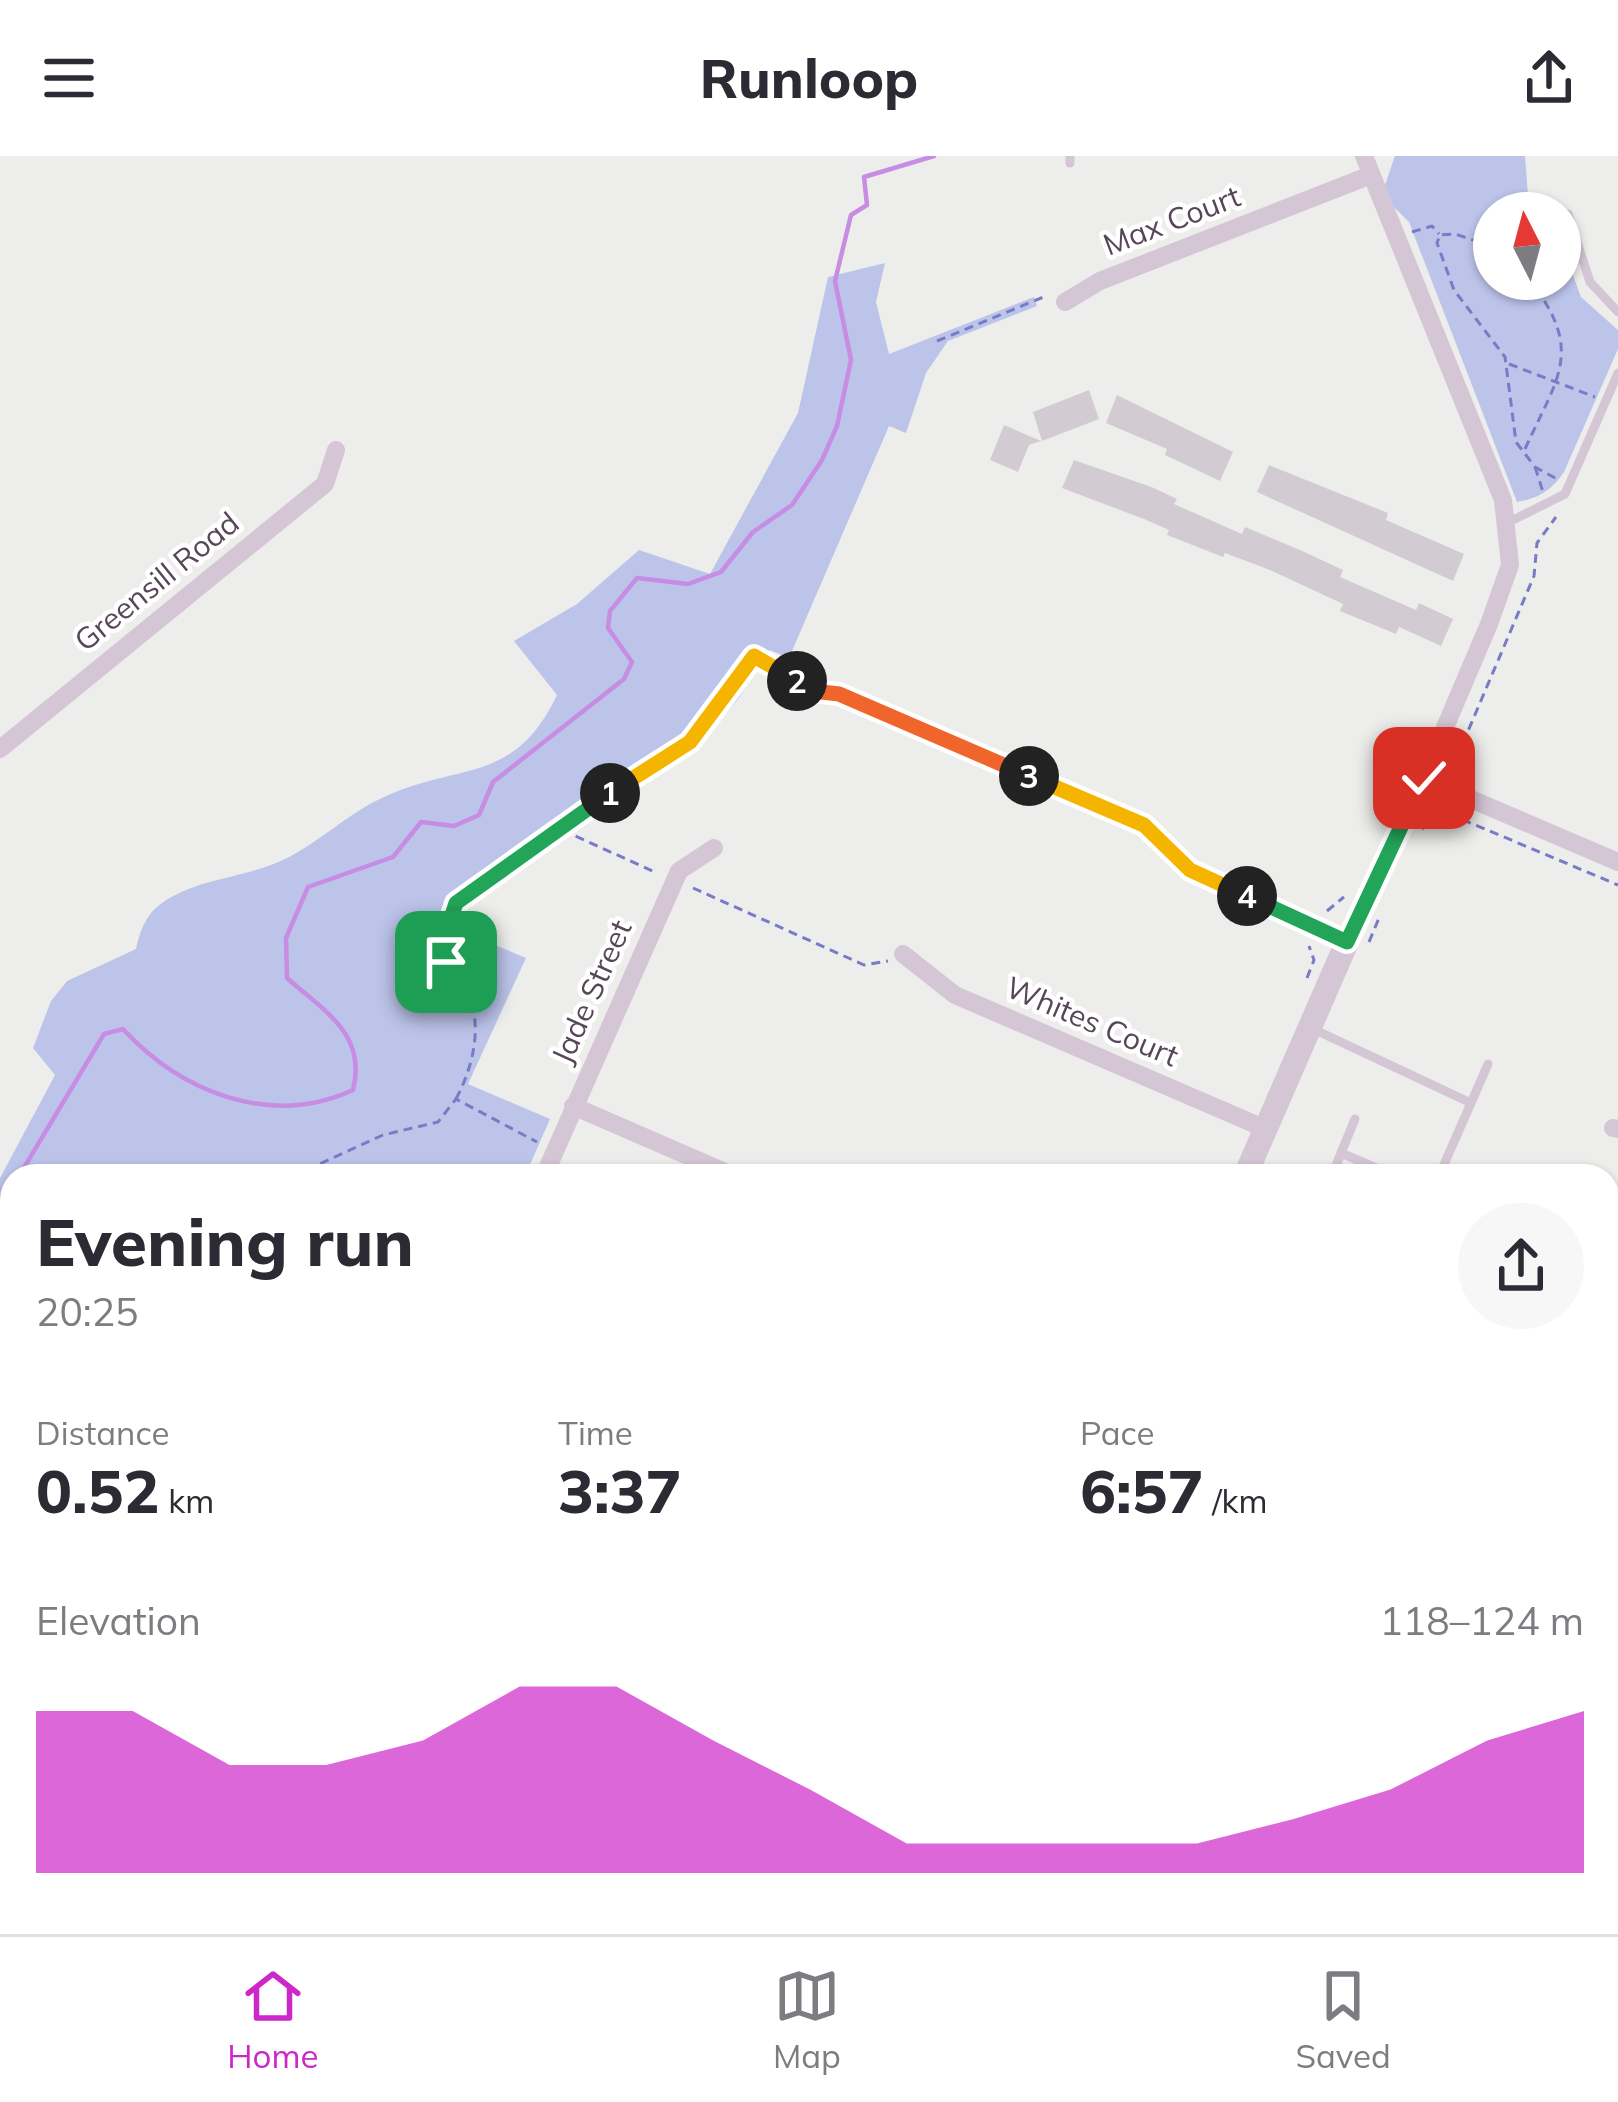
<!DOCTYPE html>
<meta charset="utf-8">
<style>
body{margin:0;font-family:Mulish,sans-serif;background:#f7f7f7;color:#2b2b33;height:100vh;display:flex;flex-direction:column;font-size:45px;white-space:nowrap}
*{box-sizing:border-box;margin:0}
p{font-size:39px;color:#7c7c81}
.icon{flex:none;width:66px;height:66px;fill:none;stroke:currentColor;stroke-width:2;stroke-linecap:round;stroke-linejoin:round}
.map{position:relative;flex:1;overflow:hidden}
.panel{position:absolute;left:0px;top:1008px;width:1620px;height:771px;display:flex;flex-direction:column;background:#fff;border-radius:36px 36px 0 0;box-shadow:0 3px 9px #0004}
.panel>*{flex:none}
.needle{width:78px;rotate:354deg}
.buttons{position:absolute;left:1473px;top:36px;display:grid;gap:24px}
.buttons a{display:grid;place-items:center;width:108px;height:108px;border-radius:50%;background:#fff;box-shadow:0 3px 9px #0004;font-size:60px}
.pin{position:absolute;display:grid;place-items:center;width:102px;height:102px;color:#fff;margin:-51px;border-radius:24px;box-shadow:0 6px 18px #0006}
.km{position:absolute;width:60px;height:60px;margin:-30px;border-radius:50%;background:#222;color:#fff;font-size:33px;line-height:60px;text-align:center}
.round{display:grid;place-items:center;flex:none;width:126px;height:126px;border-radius:63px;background:#f7f7f7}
.summary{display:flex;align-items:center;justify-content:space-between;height:204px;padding:0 36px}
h1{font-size:66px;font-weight:800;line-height:90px}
.stats{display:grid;grid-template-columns:repeat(3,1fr);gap:18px;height:204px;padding:12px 36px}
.stats div{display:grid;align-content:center}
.stats b{font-size:60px;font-weight:800}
.stats small{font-size:33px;font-weight:400}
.stats p{font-size:33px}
.chart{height:336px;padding:24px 36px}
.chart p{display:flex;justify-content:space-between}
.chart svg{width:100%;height:216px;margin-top:12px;fill:#cd27ca;opacity:.7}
header{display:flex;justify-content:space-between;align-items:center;height:156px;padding:0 36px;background:#fff;font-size:54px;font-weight:800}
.menu{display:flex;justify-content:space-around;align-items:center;height:168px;border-top:3px solid #e1e1e2;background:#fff;font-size:33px;color:#7c7c81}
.menu a{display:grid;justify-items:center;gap:6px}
.menu .selected{color:#cd27ca}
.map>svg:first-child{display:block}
.green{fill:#bcc4ea}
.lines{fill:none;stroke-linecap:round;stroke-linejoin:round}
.stream{stroke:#c68de3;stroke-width:4.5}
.building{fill:#d2ccd2}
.path{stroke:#787bc5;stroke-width:3;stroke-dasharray:9 6;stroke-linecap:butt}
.service{stroke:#d4c6d5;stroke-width:9}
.minor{stroke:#d4c6d5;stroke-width:18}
.tertiary{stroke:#d4c6d5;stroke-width:24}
.split-1-casing{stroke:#fff;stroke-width:24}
.split-2-casing{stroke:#fff;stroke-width:24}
.split-3-casing{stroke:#fff;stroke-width:24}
.split-4-casing{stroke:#fff;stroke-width:24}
.split-5-casing{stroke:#fff;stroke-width:24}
.split-1{stroke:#22a559;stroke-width:15}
.split-2{stroke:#f5b400;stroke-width:15}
.split-3{stroke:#f0652b;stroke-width:15}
.split-4{stroke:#f5b400;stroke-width:15}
.split-5{stroke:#22a559;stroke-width:15}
.labels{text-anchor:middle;stroke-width:9;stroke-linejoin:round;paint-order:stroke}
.street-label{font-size:30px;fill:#564657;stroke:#fff}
</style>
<header><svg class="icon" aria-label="menu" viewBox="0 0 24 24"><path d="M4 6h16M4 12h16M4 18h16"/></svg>Runloop<svg class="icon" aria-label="share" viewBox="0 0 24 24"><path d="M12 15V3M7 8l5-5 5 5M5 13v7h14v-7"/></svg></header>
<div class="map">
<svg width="1618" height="1778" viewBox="0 0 1618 1778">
<rect width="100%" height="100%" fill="#edeeec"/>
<g class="green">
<path d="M1395,0H1525L1528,39L1545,57H1494V123H1560V83L1581,141L1618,174V193L1564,316C1551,335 1539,342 1517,346L1409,66L1394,51L1385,29Z"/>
<path d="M885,107L876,146L889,198L1034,141L1037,150L948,185L926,217L906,277L889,270L789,502L770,494L738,543L695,594L467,748L457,773L526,802L468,928L550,963L525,1020H12V1081L0,1067V1022L55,919L33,892L51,845L67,825L136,793C140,775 146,758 162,747C197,722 245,722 283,704C319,687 348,657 384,641C460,606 514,629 557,539L514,485L577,448L639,394L710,418L798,257L828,121Z"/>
<polygon points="12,1318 12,1672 0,1713 0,1324"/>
<polygon points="1608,1674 1618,1679 1618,1778 1552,1778 1556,1767 1608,1767"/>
</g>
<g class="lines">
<g class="stream">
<path d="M19,1020L104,878L123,873C181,936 270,972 353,934C367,878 325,856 287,822L286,782L308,731L393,701L421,666L454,670L479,659L493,626L624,523L632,506L608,472L610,455L637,422L688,428L721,416L753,376L792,349L822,304L837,270L851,204L835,125L851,59L867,49L864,21L934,0"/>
<polyline points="12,1031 7,1040 12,1074"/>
<polyline points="0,1388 12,1381"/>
</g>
</g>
<g class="building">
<polygon points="1089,234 1099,263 1042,285 1033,256"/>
<polygon points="1117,239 1233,296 1220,325 1165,299 1167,293 1106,267"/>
<polygon points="1004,269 1041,285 1029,289 1018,316 990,304"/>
<polygon points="1074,304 1154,332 1177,343 1174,348 1242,378 1245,371 1300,394 1343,414 1340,421 1416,454 1419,447 1453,463 1441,490 1399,471 1396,478 1340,455 1343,448 1270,414 1225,397 1223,401 1167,379 1169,374 1144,363 1062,332"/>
<polygon points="1269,309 1388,357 1386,364 1464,398 1453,425 1257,336"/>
</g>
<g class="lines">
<g class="path">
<polyline points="1412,76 1432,70 1439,78"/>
<polyline points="1494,91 1455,78 1440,79 1437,87 1454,134 1505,201 1516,286 1535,311 1557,323"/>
<polyline points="937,185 1046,140"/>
<polyline points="1509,208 1595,241"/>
<path d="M1525,293C1558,220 1585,195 1529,123"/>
<polyline points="1535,311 1543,336"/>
<polyline points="1451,615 1534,420 1537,387 1556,361"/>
<polyline points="1422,673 1436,662 1454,660 1618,729"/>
<polyline points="562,674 657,717"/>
<polyline points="693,732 864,809 888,805"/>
<polyline points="1327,755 1344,741"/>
<polyline points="1369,786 1379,762"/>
<polyline points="1307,822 1314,804 1309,790"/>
<path d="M456,943C474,909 484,866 465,830C459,818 448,810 441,799L456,747L639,617L690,586L754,499L796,525"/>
<polyline points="293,1020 383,979 438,966 456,943 537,986"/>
<polyline points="3,1248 12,1258"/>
<polyline points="1608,1304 1614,1307"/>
<polyline points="0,1331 12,1324"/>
<polyline points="1608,1347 1618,1351"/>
<polyline points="1608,1555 1610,1539"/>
<polyline points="0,1632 12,1603"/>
<polyline points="1608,1719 1611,1730"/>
<polyline points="508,1767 532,1778"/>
<polyline points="1240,1770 1258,1778"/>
</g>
<g class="service">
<polyline points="1070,0 1070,7"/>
<polyline points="1568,58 1590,126 1618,156"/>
<polyline points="1509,366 1565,338 1618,217"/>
<polyline points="1311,872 1471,947 1488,908"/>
<polyline points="1355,963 1341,997 1395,1020"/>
<polyline points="1332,1020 1341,997"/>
<polyline points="1439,1020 1471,947"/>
</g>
<g class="minor">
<polyline points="1065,146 1100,125 1371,19"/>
<polyline points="813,535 839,538 1144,669 1190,714 1347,786 1407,661 1489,468 1510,409 1503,344 1364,0"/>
<polyline points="0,593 325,328 336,294"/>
<polyline points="1424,623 1618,706"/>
<polyline points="903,798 955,839 1266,973"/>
<polyline points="573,950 734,1020"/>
<polyline points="1613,972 1618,973"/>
<polyline points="544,1020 679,715 714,692"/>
<polyline points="1608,1325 1618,1330"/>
<polyline points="1608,1517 1618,1522"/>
<polyline points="1608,1594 1618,1571"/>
<polyline points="1199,1767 1223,1778"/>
<polyline points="443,1778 444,1767"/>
<polyline points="658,1778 663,1767"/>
</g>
<g class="tertiary">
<polyline points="1245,1020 1347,786"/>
<polyline points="909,1778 914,1767"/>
</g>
</g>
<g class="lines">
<defs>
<polyline id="split-1" points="446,806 442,789 456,747 610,637"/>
<polyline id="split-2" points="610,637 690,586 754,500 797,525"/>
<polyline id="split-3" points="797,525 813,535 839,538 1029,620"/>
<polyline id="split-4" points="1029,620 1144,669 1190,714 1247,740"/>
<polyline id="split-5" points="1247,740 1347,786 1424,622"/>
</defs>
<use href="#split-1" class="split-1-casing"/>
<use href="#split-2" class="split-2-casing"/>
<use href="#split-3" class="split-3-casing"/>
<use href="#split-4" class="split-4-casing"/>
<use href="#split-5" class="split-5-casing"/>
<use href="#split-1" class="split-1"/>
<use href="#split-2" class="split-2"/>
<use href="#split-3" class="split-3"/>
<use href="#split-4" class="split-4"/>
<use href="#split-5" class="split-5"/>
</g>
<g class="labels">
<g class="street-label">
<text transform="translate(1172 65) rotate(-21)" y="10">Max Court</text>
<text transform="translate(157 426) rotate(-39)" y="10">Greensill Road</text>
<text transform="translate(592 836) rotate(-66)" y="10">Jade Street</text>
<text transform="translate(1092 866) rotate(23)" y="10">Whites Court</text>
</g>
</g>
</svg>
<div class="buttons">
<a><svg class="needle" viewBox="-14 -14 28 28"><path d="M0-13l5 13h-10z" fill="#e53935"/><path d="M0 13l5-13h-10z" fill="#7c7c81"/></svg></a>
</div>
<div class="pin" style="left:446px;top:806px;background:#1e9e55"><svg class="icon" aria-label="arrive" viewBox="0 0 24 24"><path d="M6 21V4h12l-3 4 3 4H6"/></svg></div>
<div class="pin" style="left:1424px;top:622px;background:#d93025"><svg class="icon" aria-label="check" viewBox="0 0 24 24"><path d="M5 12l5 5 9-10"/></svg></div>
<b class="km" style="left:610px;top:637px">1</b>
<b class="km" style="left:797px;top:525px">2</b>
<b class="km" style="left:1029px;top:620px">3</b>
<b class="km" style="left:1247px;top:740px">4</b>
<section class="panel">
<div class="summary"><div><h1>Evening run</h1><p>20:25</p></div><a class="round"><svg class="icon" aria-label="share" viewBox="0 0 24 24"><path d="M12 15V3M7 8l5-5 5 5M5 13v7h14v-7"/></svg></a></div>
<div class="stats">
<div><p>Distance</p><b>0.52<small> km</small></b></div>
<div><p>Time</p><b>3:37</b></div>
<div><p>Pace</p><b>6:57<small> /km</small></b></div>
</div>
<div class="chart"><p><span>Elevation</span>118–124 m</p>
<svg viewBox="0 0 160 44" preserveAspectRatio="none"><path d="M0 44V11L10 11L20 22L30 22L40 17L50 6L60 6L70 17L80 27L90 38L100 38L110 38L120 38L130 33L140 27L150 17L160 11V44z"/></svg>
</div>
</section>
</div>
<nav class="menu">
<a class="selected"><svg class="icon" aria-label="home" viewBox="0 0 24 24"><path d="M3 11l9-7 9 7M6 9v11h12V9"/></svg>Home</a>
<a><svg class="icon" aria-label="map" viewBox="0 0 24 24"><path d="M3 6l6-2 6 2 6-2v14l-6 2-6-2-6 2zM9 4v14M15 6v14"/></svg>Map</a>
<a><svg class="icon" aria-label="saved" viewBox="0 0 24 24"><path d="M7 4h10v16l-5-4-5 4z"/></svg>Saved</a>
</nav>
